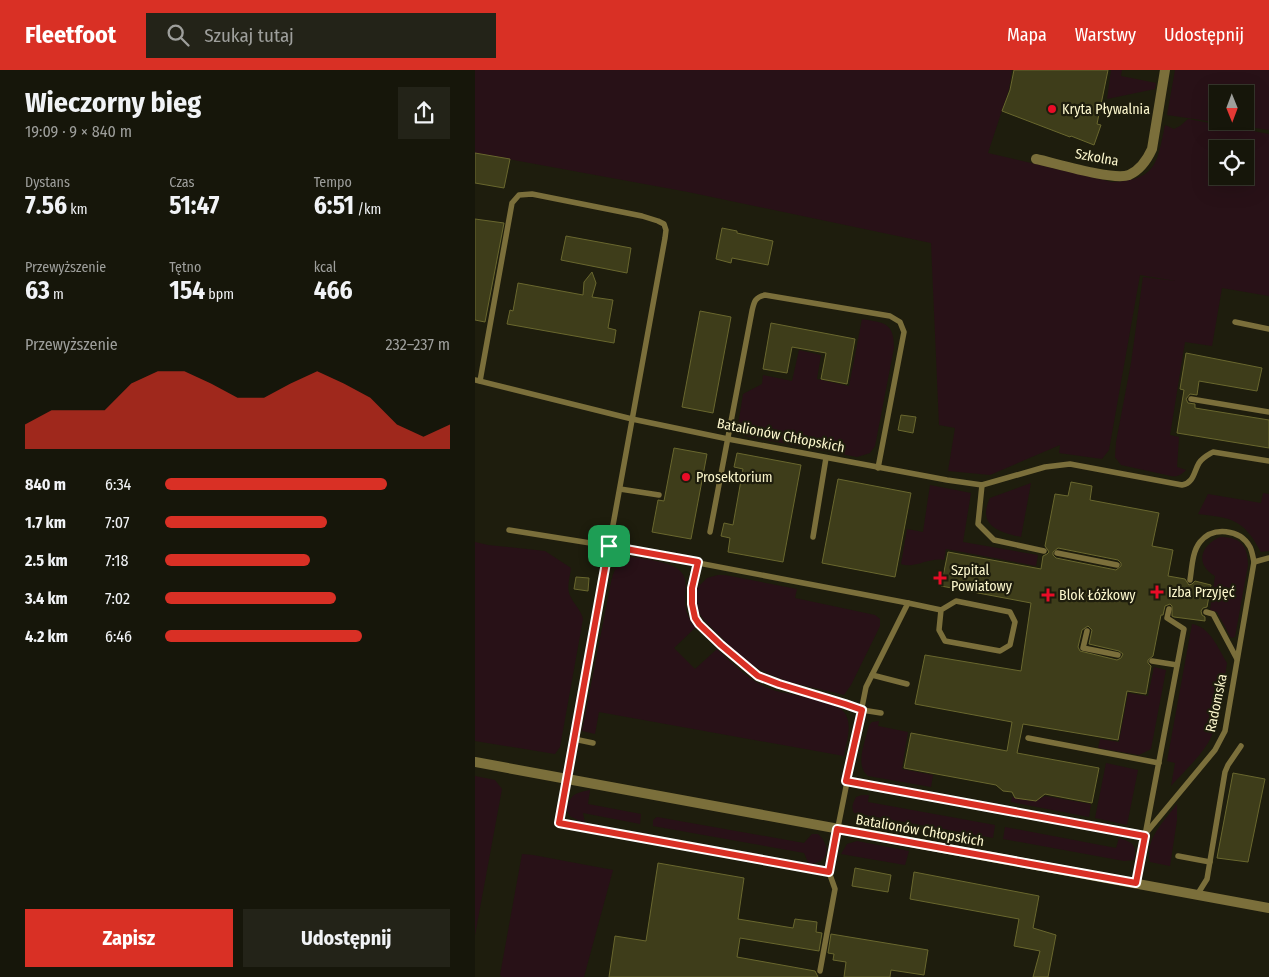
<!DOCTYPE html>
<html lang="pl">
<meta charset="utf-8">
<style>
body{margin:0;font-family:"Fira Sans Condensed",sans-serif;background:#232318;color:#f1f3f6;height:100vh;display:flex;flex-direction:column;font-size:19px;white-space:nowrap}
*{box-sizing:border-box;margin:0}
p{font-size:16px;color:#9e9f9c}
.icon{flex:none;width:28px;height:28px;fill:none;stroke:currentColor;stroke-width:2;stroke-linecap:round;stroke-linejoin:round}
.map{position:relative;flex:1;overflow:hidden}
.panel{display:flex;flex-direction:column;background:#16160a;width:475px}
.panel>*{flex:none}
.needle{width:32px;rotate:179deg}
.buttons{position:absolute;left:734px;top:15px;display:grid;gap:10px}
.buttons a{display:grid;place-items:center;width:45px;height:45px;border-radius:0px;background:#16160a;box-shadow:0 5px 20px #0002,0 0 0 1px #35352b;font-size:25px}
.pin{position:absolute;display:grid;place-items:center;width:42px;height:42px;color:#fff;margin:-21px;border-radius:10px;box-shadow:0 2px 8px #0006}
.round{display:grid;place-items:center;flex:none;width:52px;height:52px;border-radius:0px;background:#232318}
.head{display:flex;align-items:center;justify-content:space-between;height:85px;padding:0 25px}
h1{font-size:28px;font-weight:700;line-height:38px}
.figures{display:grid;grid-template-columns:repeat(3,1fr);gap:8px;height:85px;padding:5px 25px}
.figures div{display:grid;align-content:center}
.figures b{font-size:25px;font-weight:700}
.figures small{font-size:14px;font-weight:400}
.figures p{font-size:14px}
.chart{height:140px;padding:10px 25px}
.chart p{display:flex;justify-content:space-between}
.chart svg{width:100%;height:90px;margin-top:5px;fill:#d93025;opacity:.7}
.button{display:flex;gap:10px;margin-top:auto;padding:10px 25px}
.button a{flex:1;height:58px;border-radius:0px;background:#d93025;color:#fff;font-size:20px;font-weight:700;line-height:58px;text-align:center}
.button a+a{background:#232318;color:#f1f3f6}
ul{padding:0 25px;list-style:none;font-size:16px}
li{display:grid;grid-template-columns:80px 60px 1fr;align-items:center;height:38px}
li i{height:12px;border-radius:6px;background:#d93025}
header{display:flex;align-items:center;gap:30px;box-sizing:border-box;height:70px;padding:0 25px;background:#d93025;color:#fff}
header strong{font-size:24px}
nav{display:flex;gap:28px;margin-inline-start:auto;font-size:18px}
.search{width:350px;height:45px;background:#232318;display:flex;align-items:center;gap:12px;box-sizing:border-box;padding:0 18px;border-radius:0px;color:#9e9f9c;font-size:19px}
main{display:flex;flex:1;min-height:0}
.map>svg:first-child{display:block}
.green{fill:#281117;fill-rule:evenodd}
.building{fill:#3e3d1a;stroke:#69672e;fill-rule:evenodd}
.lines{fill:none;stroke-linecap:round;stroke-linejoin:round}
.service{stroke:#7b6f3b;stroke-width:5.5}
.minor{stroke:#7b6f3b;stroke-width:10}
.tertiary{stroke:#7b6f3b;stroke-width:10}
.route-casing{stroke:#fff;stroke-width:10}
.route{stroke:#d93025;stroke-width:6}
.poi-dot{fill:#e90c27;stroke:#1e1d0d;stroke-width:2}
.labels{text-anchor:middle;stroke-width:4.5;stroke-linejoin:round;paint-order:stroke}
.poi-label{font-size:14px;fill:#fcf7cd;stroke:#1e1d0d;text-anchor:start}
.street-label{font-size:14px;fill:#fcf7cd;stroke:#1e1d0d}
</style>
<header>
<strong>Fleetfoot</strong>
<div class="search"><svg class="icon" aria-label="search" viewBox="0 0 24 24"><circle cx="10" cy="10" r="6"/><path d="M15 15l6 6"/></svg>Szukaj tutaj</div>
<nav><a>Mapa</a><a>Warstwy</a><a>Udostępnij</a></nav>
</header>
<main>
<section class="panel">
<div class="head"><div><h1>Wieczorny bieg</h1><p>19:09 · 9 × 840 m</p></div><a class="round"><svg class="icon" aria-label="share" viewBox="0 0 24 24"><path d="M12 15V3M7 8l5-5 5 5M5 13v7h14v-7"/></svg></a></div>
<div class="figures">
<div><p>Dystans</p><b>7.56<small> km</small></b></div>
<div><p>Czas</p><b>51:47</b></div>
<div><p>Tempo</p><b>6:51<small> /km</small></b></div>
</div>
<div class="figures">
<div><p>Przewyższenie</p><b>63<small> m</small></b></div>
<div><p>Tętno</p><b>154<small> bpm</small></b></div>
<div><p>kcal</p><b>466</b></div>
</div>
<div class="chart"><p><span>Przewyższenie</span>232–237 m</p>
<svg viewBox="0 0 160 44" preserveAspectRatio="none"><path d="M0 44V32L10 25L20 25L30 25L40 12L50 6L60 6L70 12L80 19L90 19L100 12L110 6L120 12L130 19L140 32L150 38L160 32V44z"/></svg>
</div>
<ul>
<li><b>840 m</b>6:34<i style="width:78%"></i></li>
<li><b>1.7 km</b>7:07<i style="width:57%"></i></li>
<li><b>2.5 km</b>7:18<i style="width:51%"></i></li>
<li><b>3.4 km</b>7:02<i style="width:60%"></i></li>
<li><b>4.2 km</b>6:46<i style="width:69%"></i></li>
</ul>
<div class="button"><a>Zapisz</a><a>Udostępnij</a></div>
</section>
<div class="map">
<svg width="794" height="907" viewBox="0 0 794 907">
<rect width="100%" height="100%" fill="#1e1d0d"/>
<g class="green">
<path d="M0,0H537L534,19L513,83L637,112C682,110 682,93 690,55L699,59L705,56L713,49L794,64V226L747,218L737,276L710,272L695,365L704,367L702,397L711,400C706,405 703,407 696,406L646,395L640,387L641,372L656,293L668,207L701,211L665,205L634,380L627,389L584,383L585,375L515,405L473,401L480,358L464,355L456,173L213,122L0,83ZM742,79H770V106H742Z"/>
<polygon points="636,0 647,0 646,6 681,13 680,19 632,29"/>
<path d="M700,0H794V60L692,45ZM742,24H770V51H742Z"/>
<path d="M387,249C409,253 419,252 419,278L400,376L395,383L382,387L270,366L264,361L263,355L268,324L287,314L288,305L317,311L324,280L346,285L342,309L374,316Z"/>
<path d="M556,413L546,467C523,462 502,455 515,428Z"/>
<path d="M455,415L496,423L488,472L563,485L561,496L471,479L469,490C454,487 440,499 426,494L432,459L448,462Z"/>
<path d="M788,423L794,424V481L786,482C768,449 758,448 723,444L733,424L786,433Z"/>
<path d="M745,467C765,467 773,475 773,495L760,567L756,568L742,542L735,540L740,506C720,494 725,476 745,467Z"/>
<path d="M0,472L13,475L70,481L96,498C95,506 92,516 94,523C97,533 106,539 108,549L85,677L80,684L0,671Z"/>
<path d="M154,487C163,487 172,489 181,491C235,502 193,529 221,557L199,578L220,599L242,579C259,595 275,612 298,620C314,625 358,630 368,641C379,653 371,672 369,686L124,642L120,664L107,661L136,512C139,499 142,494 154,487Z"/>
<path d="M243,505H250L322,519L320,528L400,545L405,549V556L376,615L369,625C343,618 312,614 288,601C271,593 257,578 244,565C227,548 220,545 221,519L232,508Z"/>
<path d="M717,554C735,557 743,578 752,593C748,616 747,643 737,665C729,684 710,700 696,716L700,693L692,691Z"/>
<polygon points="679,597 691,600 676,679 664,685 623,678 625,669 644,672 653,623 673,626"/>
<path d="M404,651L403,656L433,662L427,699L458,705L456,717L393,706C379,695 391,670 394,655L397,652Z"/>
<polygon points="631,693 663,700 652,755 620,748"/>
<polygon points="0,706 20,710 27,719 0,865"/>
<path d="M115,720L113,734L166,744L165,754L108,743L110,753L96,747L92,741C94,724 101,723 115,720Z"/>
<path d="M387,725H394L393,732L520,755L518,768L379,743C376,737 378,733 381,727Z"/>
<polygon points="570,726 616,734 614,747 536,732 537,727 561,731"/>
<path d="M702,734V750L695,796L675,792C669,770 690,750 702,734Z"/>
<path d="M182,747L329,773L337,764H343C356,776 355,793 334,794L329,783L178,756V750Z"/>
<path d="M530,757L641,778L644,768C657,772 663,775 659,790L649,791L528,769Z"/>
<polygon points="382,771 434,781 430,795 366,784 372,774"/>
<polygon points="47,784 58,785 138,800 109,907 27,907 25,905"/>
</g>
<g class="building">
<polygon points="539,0 633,0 622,54 626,55 619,75 596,66 595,67 527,41 535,20"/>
<polygon points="0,83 35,89 29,118 0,113"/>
<polygon points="0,149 29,153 10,252 0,250"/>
<polygon points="247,158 262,161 262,163 298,171 293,195 257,188 256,193 241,189"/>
<polygon points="91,166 156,178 152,203 86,190"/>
<polygon points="117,202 121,213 117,227 138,230 133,258 141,260 139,273 32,254 35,240 38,241 43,213 108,225 109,212"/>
<polygon points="225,241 256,247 238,343 207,337"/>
<polygon points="296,253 380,269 372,314 346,309 351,283 317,277 312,303 288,299"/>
<polygon points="711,283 787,298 782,321 724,311 722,325 715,324 711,329 713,333 720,334 720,338 794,350 794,378 702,363 709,320 705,319"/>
<polygon points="426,345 441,347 438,363 423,360"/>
<polygon points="199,378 232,384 216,469 177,462 183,430 189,431"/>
<polygon points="262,383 326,395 308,492 253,482 255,468 246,466 249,453 258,455 268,399 259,397"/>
<polygon points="363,409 436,423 420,507 347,493"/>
<path d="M596,412L617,416L615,430L684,443L677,476L698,480L693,506L710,509L714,515L717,514L720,511L736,515L732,537L728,538L726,541L727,545L730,547V551L699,547L697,546V536L695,534L690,536L688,545H686L678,586L673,590V593L676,596L671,624L652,621L643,670L548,654L542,683L624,698L617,733L570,724L561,731L540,728L537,722L528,721L521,715L429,698L436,663L532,681L537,652L440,634L450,585L546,601L556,533L466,516L473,482L566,499L568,486L572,484L574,482L570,476L580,424L593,426ZM583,478L643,490L646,493V496L641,500L581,488L578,485V482ZM613,556L617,560L614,574L644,581L648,584L646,588L642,590L605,581L603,577L607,560Z"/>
<polygon points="101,507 114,508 113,521 99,519"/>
<polygon points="758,703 790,709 773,792 742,788"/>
<polygon points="183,793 269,808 263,849 318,858 320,849 342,852 341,862 347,863 344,881 265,868 262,887 340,901 343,907 134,907 140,866 171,871"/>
<polygon points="380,798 416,805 413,822 377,816"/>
<polygon points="439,802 564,826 558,858 581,865 573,907 558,907 565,881 539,876 544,849 435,829"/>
<polygon points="356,864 453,880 449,905 416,900 415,907 369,907 371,892 358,890 359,884 353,883"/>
</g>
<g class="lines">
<g class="service">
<polyline points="760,252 794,259"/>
<path d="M0,310L157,349L253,369L472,410L507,415L570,397L595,394L707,415C719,413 719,401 724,393C727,388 733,385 738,382L794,391"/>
<polyline points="5,311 37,133 44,125 57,124 167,146 183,151 189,154 191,160 190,168 84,753 354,802"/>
<polyline points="716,329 794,342"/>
<polyline points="507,415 503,454 519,470 569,481"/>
<polyline points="145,419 184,425"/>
<polyline points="34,460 134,476 433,533 391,617 354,802 360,819 345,901"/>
<path d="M235,462L277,241C279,232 280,227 290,225L415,246L425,252L429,262L403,398"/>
<polyline points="338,467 351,388"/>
<polyline points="582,483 642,495"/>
<polyline points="223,492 217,519 217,534 220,548 225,554 246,575 283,606 304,614 387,640 406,643"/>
<polyline points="779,492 794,488"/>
<polyline points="433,533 466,540 464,560 470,571 525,581 535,575 540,552 535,542 481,531 466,540"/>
<polyline points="731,542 738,544 762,589"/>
<polyline points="612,561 608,578 643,585"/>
<polyline points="677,591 702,595"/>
<polyline points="397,605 432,614"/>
<polyline points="553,668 684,693"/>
<polyline points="99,669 118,673"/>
<polyline points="371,711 670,766"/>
<path d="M671,763L740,680L750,661L779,492C778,487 777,481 775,477C765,459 738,456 725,472C717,482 717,498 715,510"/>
<polyline points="703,786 735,792"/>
<polyline points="661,813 709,559 692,548 694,539"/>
<polyline points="722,825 732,809 750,702 753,695 766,676"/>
</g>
<path class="minor" d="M561,89C580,93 638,111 654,105C665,100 672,90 677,79L690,0"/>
<polyline class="tertiary" points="0,692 794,838"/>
</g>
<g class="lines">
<defs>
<polygon id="route" points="134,476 223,492 217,518 217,534 220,548 224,554 246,575 283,606 304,614 370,634 387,640 371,711 670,766 661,813 362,759 354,802 84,753"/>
</defs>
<use href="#route" class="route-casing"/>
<use href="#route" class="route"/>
</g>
<g class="poi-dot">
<circle cx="577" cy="39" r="5"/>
<circle cx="211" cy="407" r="5"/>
<path d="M462.5 500.5h5v5h5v5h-5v5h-5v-5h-5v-5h5z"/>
<path d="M679.5 514.5h5v5h5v5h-5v5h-5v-5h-5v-5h5z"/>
<path d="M570.5 517.5h5v5h5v5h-5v5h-5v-5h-5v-5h5z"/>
</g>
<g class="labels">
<g class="poi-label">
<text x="587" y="44">Kryta Pływalnia</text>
<text x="221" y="412">Prosektorium</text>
<text x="476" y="505">Szpital<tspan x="476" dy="16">Powiatowy</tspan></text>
<text x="693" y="527">Izba Przyjęć</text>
<text x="584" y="530">Blok Łóżkowy</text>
</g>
<g class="street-label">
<text transform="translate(622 87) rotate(10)" y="5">Szkolna</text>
<text transform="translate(306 365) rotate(11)" y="5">Batalionów Chłopskich</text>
<text transform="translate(741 633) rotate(-78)" y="5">Radomska</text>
<text transform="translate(445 760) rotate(10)" y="5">Batalionów Chłopskich</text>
</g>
</g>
</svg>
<div class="buttons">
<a><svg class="needle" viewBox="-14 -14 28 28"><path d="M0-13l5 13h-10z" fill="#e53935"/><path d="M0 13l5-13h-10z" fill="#9e9f9c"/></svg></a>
<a><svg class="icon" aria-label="locate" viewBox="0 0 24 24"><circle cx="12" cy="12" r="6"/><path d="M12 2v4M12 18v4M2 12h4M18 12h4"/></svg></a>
</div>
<div class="pin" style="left:134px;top:476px;background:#1e9e55"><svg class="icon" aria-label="arrive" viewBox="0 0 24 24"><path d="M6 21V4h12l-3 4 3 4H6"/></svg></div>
</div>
</main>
